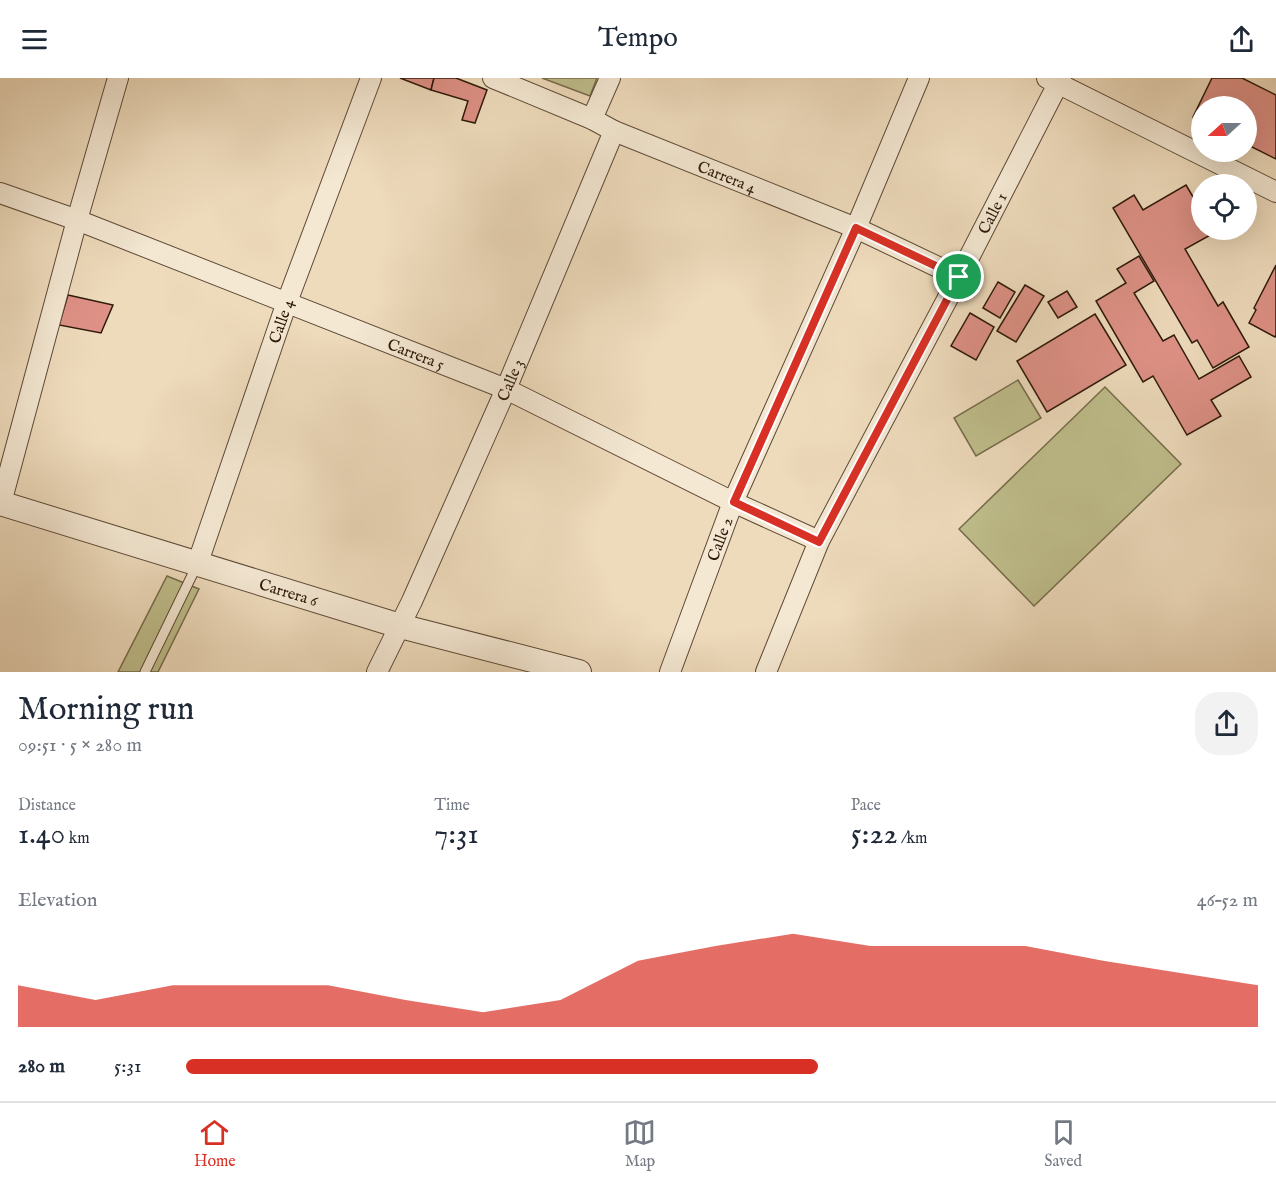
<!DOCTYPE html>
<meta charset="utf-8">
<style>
body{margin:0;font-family:"IM FELL English",serif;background:#f2f2f3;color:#1f2937;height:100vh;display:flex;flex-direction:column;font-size:22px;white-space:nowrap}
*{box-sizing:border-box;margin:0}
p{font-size:20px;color:#747a83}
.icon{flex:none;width:33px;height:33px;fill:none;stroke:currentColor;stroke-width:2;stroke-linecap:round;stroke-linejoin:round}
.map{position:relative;height:594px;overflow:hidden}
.panel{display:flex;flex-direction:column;background:#fff;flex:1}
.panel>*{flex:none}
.needle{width:39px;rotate:249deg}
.buttons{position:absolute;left:1191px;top:18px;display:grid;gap:12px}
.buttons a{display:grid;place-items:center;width:66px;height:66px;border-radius:50%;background:#fff;box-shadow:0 6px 24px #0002;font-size:30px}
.pin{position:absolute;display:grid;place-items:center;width:51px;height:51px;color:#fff;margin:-26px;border:3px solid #fff;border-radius:50%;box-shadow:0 2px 6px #0007}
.round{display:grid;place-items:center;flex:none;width:63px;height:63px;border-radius:24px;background:#f2f2f3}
.summary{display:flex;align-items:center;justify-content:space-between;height:102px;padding:0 18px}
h1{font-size:33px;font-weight:600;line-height:45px}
.metrics{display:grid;grid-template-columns:repeat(3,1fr);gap:9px;height:102px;padding:6px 18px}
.metrics div{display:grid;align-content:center}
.metrics b{font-size:30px;font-weight:600}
.metrics small{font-size:16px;font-weight:400}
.metrics p{font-size:16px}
.chart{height:168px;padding:12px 18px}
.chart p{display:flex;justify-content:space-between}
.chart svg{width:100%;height:108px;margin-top:6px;fill:#d93025;opacity:.7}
ul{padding:0 18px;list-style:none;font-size:20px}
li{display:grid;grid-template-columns:96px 72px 1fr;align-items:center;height:45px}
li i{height:15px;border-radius:8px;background:#d93025}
header{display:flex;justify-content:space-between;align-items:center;height:78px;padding:0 18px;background:#fff;font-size:27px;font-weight:600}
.menu{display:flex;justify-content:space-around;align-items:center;height:84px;border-top:2px solid #e0e1e3;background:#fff;font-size:16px;color:#747a83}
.menu a{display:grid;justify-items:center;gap:3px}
.menu .on{color:#d93025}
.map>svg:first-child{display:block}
.green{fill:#bfbe8c;stroke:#766c4b;stroke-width:1.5}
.building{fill:#de9186;stroke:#2e190a;stroke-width:1.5}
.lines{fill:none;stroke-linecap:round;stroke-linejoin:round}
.service-casing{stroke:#5e4a36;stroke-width:11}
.minor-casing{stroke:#5e4a36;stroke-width:22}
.tertiary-casing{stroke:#5e4a36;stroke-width:26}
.service{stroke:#f4e8d3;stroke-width:9}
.minor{stroke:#f4e8d3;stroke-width:20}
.tertiary{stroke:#f4e8d3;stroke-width:24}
.route-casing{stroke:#fff;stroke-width:12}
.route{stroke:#d93025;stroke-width:8}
.labels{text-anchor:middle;stroke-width:4.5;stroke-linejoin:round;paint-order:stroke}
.street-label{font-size:16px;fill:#2e190a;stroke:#f4e8d3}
</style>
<header><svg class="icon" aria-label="menu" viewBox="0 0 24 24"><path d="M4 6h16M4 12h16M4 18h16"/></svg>Tempo<svg class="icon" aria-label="share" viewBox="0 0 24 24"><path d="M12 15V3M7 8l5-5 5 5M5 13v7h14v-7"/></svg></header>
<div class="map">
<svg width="1276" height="594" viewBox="0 0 1276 594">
<rect width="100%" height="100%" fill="#eedbbc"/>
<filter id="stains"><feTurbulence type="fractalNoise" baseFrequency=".00333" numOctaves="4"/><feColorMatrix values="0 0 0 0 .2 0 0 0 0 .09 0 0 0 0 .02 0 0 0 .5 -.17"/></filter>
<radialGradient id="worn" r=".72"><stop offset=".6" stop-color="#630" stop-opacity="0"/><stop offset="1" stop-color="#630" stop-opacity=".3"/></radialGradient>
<g class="green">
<polygon points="542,0 597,0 590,18"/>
<polygon points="1018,302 1041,340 976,378 954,340"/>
<polygon points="1105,309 1181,386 1034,528 959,451"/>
<polygon points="167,498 199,511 158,594 118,594"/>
</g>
<g class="building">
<polygon points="400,0 434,0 431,12"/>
<polygon points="434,0 456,0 487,12 475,45 462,42 468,23 431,12"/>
<polygon points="1212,0 1242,0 1276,17 1276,81 1246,66 1246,28 1202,28 1202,44 1193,39"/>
<polygon points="1186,107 1202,134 1202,152 1212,152 1214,155 1185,171 1218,228 1223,224 1249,269 1213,290 1197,262 1192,265 1113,130 1134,117 1143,132"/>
<polygon points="1139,178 1154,203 1134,215 1163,263 1174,257 1199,301 1239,278 1251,299 1211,322 1221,338 1187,357 1153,298 1143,304 1096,223 1126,205 1117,191"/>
<polygon points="1276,187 1276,257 1275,259 1249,245 1256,232 1254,230"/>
<polygon points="998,204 1015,214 1000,240 983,230"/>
<polygon points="1025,207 1044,218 1016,264 997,253"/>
<polygon points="1067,213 1077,229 1058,240 1048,224"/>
<polygon points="68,217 113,227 101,255 59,247"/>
<polygon points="970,235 994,249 976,282 951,268"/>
<polygon points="1095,236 1126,287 1047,334 1017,283"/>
</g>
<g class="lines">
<defs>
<polyline id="service" points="145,594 197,487"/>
<g id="minor">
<path id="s1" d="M493,0L592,41L614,53L856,150L959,199"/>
<polyline points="1047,0 1276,114"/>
<polyline points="592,41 610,0"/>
<path id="s2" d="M0,115L77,142L506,311L733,424L819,463"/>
<polyline points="1,425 77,142 118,0"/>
<path id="s3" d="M197,487L287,224L371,0"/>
<path id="s4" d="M377,594L412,523L506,311L614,53"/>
<path id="s5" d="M670,594L733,424L856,150L919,0"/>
<path id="s6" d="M766,594L819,463L959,199L1061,0"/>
</g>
<g id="tertiary">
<path id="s7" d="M0,425L400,548L579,594"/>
</g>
</defs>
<use href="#service" class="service-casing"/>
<use href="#minor" class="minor-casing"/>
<use href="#tertiary" class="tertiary-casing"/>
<use href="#service" class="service"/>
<use href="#minor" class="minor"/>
<use href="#tertiary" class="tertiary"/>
</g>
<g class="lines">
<defs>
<polygon id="route" points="856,150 959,199 819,464 734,424"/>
</defs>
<use href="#route" class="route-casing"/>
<use href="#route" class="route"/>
</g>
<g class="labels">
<g class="street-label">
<text dy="6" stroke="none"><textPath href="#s1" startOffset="254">Carrera 4</textPath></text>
<text dy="6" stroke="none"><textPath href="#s6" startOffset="512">Calle 1</textPath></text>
<text dy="6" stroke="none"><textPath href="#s3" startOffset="258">Calle 4</textPath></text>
<text dy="6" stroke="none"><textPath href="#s2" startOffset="446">Carrera 5</textPath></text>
<text dy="6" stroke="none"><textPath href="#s4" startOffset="321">Calle 3</textPath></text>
<text dy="6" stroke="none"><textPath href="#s5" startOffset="142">Calle 2</textPath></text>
<text dy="6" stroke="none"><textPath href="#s7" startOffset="302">Carrera 6</textPath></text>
</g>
</g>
<rect width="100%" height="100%" filter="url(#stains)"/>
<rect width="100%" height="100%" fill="url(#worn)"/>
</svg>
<div class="buttons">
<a><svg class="needle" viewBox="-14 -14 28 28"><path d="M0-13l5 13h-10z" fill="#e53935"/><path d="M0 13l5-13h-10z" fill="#747a83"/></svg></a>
<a><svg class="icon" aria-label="locate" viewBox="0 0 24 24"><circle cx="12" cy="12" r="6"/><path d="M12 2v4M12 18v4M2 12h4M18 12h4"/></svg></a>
</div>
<div class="pin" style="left:959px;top:199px;background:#1e9e55"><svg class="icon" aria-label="arrive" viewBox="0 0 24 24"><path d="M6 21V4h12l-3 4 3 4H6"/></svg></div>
</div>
<section class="panel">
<div class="summary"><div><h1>Morning run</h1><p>09:51 · 5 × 280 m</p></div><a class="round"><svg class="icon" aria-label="share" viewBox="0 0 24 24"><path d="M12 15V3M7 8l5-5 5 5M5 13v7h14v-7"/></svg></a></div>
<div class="metrics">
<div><p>Distance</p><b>1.40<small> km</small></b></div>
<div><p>Time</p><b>7:31</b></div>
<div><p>Pace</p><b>5:22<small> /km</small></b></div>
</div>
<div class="chart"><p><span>Elevation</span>46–52 m</p>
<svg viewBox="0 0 160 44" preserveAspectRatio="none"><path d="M0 44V27L10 33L20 27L30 27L40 27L50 33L60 38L70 33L80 17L90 11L100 6L110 11L120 11L130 11L140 17L150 22L160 27V44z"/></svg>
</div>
<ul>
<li><b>280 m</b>5:31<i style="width:59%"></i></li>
</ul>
</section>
<nav class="menu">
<a class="on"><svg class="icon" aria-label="home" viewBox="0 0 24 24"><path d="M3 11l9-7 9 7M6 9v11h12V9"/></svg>Home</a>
<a><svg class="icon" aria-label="map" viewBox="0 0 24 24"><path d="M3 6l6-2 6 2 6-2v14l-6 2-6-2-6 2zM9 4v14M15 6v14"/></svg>Map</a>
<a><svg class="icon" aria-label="saved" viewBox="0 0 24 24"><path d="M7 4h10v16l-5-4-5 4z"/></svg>Saved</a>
</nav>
